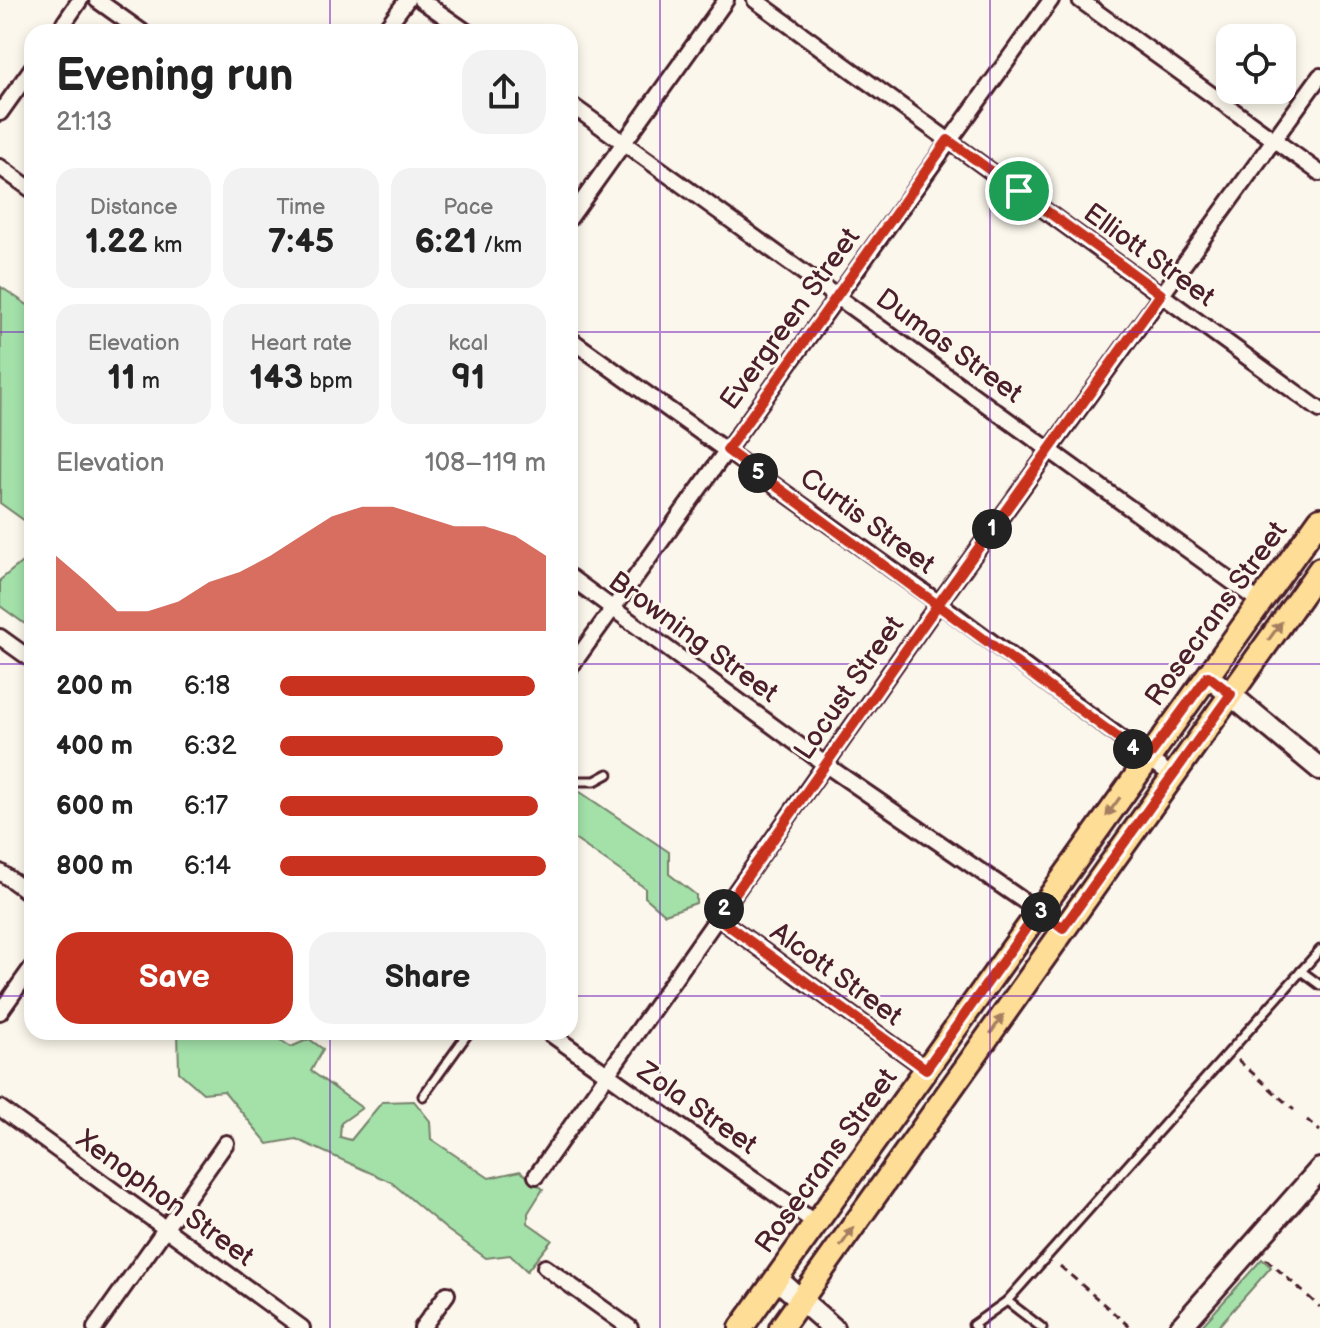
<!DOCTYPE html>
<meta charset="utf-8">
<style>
body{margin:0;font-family:"Balsamiq Sans",sans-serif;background:#f2f2f2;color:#222;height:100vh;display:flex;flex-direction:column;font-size:30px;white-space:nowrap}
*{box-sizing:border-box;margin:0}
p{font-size:26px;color:#767676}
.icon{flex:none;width:44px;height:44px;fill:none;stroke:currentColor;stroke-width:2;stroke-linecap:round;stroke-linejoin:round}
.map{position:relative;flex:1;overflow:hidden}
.details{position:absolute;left:24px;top:24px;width:554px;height:1016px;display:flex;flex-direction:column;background:#fff;border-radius:24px;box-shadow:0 4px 12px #0003}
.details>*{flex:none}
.fabs{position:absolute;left:1216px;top:24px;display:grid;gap:16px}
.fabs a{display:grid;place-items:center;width:80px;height:80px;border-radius:16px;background:#fff;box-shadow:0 4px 12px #0003;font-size:40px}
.pin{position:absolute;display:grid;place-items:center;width:68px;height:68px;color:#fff;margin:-34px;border:4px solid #fff;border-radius:50%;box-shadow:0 2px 8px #0007}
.km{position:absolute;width:40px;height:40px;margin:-20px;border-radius:50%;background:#222;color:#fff;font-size:22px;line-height:40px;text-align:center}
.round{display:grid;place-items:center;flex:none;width:84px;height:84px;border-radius:24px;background:#f2f2f2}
.summary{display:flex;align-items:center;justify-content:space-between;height:136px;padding:0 32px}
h1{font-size:44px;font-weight:800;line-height:60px}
.stats{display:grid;grid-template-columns:repeat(3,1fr);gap:12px;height:136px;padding:8px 32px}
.stats div{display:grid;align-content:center;border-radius:20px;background:#f2f2f2;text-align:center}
.stats b{font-size:34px;font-weight:800}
.stats small{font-size:22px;font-weight:400}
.stats p{font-size:22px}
.chart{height:224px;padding:16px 32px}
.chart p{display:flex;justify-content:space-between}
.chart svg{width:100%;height:144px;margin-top:8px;fill:#c8321e;opacity:.7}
.action{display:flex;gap:16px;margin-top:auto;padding:16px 32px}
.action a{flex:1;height:92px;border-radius:24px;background:#c8321e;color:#fff;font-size:32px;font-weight:800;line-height:92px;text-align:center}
.action a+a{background:#f2f2f2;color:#222}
ul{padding:0 32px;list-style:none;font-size:26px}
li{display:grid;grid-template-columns:128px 96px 1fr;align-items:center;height:60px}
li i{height:20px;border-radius:10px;background:#c8321e}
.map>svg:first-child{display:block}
.green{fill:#a3e1a9;stroke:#76806a;stroke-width:2}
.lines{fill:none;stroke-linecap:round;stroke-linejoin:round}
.lane-casing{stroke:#4a1f2b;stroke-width:13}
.street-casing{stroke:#4a1f2b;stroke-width:20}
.secondary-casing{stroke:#4a1f2b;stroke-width:26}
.primary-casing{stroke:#4a1f2b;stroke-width:28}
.path{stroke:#4a1f2b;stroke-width:3;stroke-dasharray:8 6;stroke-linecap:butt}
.lane{stroke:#fbf7ec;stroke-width:7}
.street{stroke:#fbf7ec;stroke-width:14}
.secondary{stroke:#fbf7ec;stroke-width:20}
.primary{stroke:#fedd96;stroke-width:22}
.oneway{fill:#a47e60}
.route-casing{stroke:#fff;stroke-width:16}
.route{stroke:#c8321e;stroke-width:10}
.grid{fill:none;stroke:#7b2cbf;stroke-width:2;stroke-opacity:0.55}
.labels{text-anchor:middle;stroke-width:6;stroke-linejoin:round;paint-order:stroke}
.street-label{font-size:28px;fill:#4a1f2b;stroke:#fbf7ec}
</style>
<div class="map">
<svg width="1320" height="1328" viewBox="0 0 1320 1328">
<rect width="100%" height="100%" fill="#fbf7ec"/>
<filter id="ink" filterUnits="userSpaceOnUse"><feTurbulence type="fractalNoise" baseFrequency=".0125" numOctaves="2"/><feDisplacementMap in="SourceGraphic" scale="16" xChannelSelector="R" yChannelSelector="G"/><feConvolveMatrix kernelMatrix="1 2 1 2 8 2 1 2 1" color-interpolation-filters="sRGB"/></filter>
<g filter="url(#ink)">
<g class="green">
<polygon points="1,287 32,308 32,526 0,503"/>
<polygon points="32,554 32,629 0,606 0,580"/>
<polygon points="570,791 580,792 669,852 669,874 696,895 696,903 665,914 645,897 645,888 570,836"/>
<polygon points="178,1032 268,1032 291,1047 309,1039 323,1049 311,1071 362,1108 341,1123 340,1137 351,1140 382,1102 414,1101 430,1121 431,1139 489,1178 520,1171 543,1189 528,1213 528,1223 552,1240 527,1271 510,1255 486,1258 446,1229 391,1182 296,1139 268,1144 224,1091 203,1093 179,1072"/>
<polygon points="1262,1259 1271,1267 1217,1328 1200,1328"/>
</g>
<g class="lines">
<defs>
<g id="lane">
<polyline points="570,781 595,781 608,774"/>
<polyline points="1301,971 1320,985"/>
<polyline points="423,1096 469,1032"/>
<polyline points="1007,1301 1042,1328"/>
<polyline points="976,1328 973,1325 1007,1301 1320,950"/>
</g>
<g id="street">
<polyline points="97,0 142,32"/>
<polyline points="421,0 467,32"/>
<polyline points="755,0 1320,410"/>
<polyline points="1080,0 1320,173"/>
<polyline points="58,32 80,0"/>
<polyline points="383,32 407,0"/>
<polyline points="570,104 1260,602"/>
<polyline points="0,113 32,68"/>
<polyline points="0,167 32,190"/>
<polyline points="570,218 726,0"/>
<polyline points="570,339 939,603 1171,775"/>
<polyline points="570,577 826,765 1063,928"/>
<polyline points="0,637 32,660"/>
<polyline points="570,668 1051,0"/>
<polyline points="0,872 32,895"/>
<polyline points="718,918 926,1069"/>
<polyline points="0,1012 32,967"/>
<polyline points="548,1032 817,1224"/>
<polyline points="0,1108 302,1328"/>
<polyline points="536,1176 926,621 1320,76"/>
<polyline points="545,1267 630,1328"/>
<polyline points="95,1328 226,1143"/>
<polyline points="422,1328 447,1294"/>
</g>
<g id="secondary">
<polyline points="1208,676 1320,769"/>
<polyline points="777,1279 833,1328"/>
<polyline points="1180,1328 1320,1169"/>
</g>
<g id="primary">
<polyline points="741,1328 1320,519"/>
<polyline points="781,1328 1320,569"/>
</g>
</defs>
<use href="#lane" class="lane-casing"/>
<use href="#street" class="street-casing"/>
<use href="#secondary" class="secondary-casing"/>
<use href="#primary" class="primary-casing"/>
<g class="path">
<polyline points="1238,1060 1294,1110"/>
<polyline points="1307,1120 1320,1131"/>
<polyline points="1266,1259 1320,1307"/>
<polyline points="1060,1266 1131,1328"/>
</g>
<use href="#lane" class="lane"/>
<use href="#street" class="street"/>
<use href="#secondary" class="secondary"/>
<use href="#primary" class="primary"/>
</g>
<defs><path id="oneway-solid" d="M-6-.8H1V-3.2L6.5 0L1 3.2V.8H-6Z" transform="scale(2)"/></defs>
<g class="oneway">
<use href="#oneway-solid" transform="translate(1275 631) rotate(-54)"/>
<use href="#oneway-solid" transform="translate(1113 807) rotate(126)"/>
<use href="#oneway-solid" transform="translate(997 1024) rotate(-56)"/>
<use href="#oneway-solid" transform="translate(847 1237) rotate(-55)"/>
</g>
</g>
<g class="lines" filter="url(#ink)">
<defs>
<polyline id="route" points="1019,191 1161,294 939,603 926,621 718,918 926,1069 1039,910 1063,928 1231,694 1208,676 1147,759 727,450 948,140 1019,191"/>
</defs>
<use href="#route" class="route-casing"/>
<use href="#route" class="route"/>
</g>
<path class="grid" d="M330,0V32M660,0V1328M990,0V1328M0,332H32M570,332H1320M0,664H32M570,664H1320M0,996H32M570,996H1320M330,1032V1328"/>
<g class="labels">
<g class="street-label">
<text transform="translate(1150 254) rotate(36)" y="10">Elliott Street</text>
<text transform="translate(789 318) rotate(-54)" y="10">Evergreen Street</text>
<text transform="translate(950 345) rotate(36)" y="10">Dumas Street</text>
<text transform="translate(868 520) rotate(36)" y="10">Curtis Street</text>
<text transform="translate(1215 613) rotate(-54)" y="10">Rosecrans Street</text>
<text transform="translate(694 636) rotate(36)" y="10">Browning Street</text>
<text transform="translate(848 687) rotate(-55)" y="10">Locust Street</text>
<text transform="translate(837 973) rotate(36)" y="10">Alcott Street</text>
<text transform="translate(698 1107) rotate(35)" y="10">Zola Street</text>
<text transform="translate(825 1160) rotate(-54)" y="10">Rosecrans Street</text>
<text transform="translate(166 1197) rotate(36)" y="10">Xenophon Street</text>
</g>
</g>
</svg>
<div class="fabs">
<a><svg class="icon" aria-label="locate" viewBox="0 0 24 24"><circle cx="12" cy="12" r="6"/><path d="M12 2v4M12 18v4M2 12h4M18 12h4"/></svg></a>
</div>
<div class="pin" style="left:1019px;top:191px;background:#1e9e55"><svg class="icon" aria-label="arrive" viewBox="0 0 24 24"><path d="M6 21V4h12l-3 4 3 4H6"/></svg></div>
<b class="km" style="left:992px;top:529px">1</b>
<b class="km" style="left:724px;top:909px">2</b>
<b class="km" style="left:1041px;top:912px">3</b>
<b class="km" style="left:1133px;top:749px">4</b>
<b class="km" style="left:758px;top:473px">5</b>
<section class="details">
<div class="summary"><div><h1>Evening run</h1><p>21:13</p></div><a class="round"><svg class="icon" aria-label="share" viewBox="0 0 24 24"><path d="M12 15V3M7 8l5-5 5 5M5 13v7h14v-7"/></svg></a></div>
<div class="stats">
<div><p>Distance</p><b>1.22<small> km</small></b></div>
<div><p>Time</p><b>7:45</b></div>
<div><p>Pace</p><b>6:21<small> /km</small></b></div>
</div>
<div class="stats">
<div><p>Elevation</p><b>11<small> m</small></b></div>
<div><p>Heart rate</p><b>143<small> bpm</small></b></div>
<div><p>kcal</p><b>91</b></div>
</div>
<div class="chart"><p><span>Elevation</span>108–119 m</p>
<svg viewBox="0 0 160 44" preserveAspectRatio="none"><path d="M0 44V21L10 29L20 38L30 38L40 35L50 29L60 26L70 21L80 15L90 9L100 6L110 6L120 9L130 12L140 12L150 15L160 21V44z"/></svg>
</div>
<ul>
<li><b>200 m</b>6:18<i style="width:96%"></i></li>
<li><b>400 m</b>6:32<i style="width:84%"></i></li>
<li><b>600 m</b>6:17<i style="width:97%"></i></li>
<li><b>800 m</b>6:14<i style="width:100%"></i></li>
</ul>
<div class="action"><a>Save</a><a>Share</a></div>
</section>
</div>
